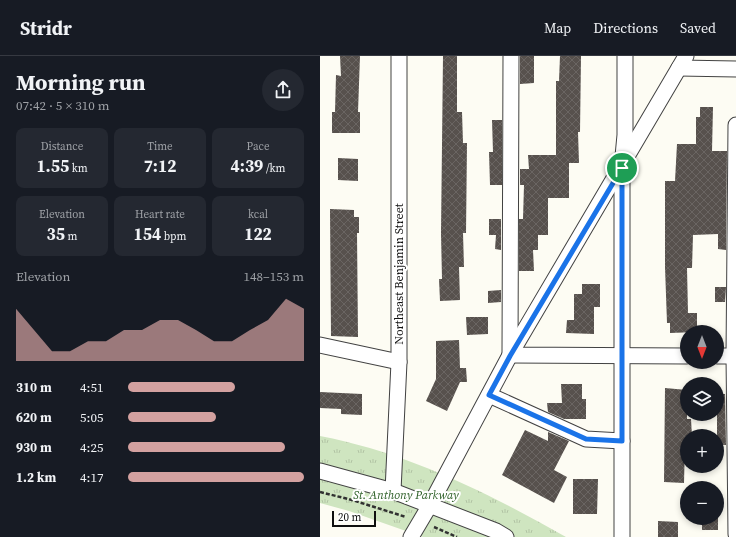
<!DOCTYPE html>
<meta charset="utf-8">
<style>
body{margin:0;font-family:"Source Serif 4",serif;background:#242831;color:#f1f3f6;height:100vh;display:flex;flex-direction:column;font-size:15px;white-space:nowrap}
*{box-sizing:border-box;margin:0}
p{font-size:13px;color:#9ea1a6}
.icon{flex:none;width:22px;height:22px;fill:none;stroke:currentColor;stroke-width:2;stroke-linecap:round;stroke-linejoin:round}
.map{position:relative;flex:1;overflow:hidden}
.panel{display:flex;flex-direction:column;background:#171b24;width:320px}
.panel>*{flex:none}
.needle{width:26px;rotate:180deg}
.controls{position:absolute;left:360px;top:269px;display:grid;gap:8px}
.controls a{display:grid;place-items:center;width:44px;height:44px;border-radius:50%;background:#171b24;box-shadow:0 2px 6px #0003;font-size:20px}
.scale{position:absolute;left:12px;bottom:10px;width:44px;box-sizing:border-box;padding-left:4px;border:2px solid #0f0f0f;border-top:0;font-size:11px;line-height:14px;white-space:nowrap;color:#0f0f0f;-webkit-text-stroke:3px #fff;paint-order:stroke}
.pin{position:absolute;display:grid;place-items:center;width:34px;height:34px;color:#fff;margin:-17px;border:2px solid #fff;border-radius:50%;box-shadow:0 1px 4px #0007}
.round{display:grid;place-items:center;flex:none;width:42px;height:42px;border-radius:21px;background:#242831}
.overview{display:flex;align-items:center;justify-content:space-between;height:68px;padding:0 16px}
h1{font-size:22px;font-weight:700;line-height:30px}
.metrics{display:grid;grid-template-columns:repeat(3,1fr);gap:6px;height:68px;padding:4px 16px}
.metrics div{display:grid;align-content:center;border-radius:8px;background:#242831;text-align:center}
.metrics b{font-size:17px;font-weight:700}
.metrics small{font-size:11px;font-weight:400}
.metrics p{font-size:11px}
.chart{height:112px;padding:8px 16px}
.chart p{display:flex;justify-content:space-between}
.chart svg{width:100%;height:72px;margin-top:4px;fill:#d3a1a0;opacity:.7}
ul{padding:0 16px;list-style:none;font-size:13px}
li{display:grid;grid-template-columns:64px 48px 1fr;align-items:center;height:30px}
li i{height:10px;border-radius:5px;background:#d3a1a0}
header{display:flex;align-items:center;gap:24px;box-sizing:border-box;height:56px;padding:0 20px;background:#171b24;border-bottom:1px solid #363941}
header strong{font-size:19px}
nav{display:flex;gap:22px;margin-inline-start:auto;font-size:14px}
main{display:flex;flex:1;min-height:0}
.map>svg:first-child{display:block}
.grass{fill:url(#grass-tufts)}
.building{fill:url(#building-cross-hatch)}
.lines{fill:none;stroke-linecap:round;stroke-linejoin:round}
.minor-casing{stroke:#424242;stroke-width:17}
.path{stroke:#313131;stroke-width:2.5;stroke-dasharray:4 2;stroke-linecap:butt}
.minor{stroke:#fff;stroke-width:15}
.route-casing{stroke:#fff;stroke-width:8}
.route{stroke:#1a73e8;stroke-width:5}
.labels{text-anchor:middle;stroke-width:4;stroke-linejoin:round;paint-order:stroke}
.street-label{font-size:12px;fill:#0f0f0f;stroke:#fff}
.park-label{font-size:12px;font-style:italic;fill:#2d5f27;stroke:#fff}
</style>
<header>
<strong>Stridr</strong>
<nav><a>Map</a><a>Directions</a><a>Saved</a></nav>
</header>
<main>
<section class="panel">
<div class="overview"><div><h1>Morning run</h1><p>07:42 · 5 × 310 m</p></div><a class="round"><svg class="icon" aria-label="share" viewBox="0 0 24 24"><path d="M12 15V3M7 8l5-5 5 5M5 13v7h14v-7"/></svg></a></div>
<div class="metrics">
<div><p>Distance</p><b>1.55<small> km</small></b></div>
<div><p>Time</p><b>7:12</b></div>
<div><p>Pace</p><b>4:39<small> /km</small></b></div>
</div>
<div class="metrics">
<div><p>Elevation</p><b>35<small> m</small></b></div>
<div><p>Heart rate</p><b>154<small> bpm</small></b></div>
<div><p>kcal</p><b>122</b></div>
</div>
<div class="chart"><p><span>Elevation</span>148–153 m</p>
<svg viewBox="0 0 160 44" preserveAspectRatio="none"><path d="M0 44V12L10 25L20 38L30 38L40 32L50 32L60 25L70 25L80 19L90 19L100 25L110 32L120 32L130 25L140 19L150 6L160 12V44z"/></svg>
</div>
<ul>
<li><b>310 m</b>4:51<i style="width:61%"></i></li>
<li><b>620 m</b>5:05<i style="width:50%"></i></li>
<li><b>930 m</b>4:25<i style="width:89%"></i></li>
<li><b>1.2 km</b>4:17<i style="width:100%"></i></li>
</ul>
</section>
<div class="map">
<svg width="416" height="481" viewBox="0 0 416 481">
<defs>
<pattern id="grass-tufts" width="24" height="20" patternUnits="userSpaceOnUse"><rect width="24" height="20" fill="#cfe5c0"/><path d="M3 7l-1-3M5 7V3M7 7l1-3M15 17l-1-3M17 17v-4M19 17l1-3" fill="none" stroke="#b1c3a4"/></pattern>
<pattern id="building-cross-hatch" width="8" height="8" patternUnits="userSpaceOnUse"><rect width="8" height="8" fill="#57514d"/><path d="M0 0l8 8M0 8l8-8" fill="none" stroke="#6a6562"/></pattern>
</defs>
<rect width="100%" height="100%" fill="#fdfcf3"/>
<path class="grass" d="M0,380C89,397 168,437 246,481H103L29,455L0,447Z"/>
<g class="building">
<polygon points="20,0 40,0 38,56 40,56 40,77 12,77 12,56 15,56 16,19 21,20"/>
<polygon points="123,0 137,0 137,56 142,56 143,87 147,87 146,177 143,177 144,211 139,211 140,244 120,245 119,223 122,223 121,177"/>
<polygon points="200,0 214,0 214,27 200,28"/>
<polygon points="240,0 261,0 260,76 258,76 259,107 249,107 249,142 228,142 228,179 218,179 218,194 213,194 214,215 199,215 199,163 203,163 204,129 200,129 200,113 209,113 208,99 236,99 236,25 239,25"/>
<polygon points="380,51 393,51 392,95 407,95 406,194 398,193 398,178 373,179 372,212 367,212 368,257 377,257 377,276 350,277 350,267 347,267 345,211 345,125 355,125 357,88 376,88 376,61 380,61"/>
<polygon points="172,64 182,64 182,129 170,129 169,96 173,96"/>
<polygon points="18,102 38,103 38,125 18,124"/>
<polygon points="10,153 34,154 34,161 39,161 39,177 37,177 38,281 11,280"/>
<polygon points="169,163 181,163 181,194 175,193 176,179 169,179"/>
<polygon points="262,228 280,228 280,251 274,251 274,278 246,277 247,264 254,264 254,238 262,238"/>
<polygon points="395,231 406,231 405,246 395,246"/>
<polygon points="181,234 181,246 168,247 168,235"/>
<polygon points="146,261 168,261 168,278 147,279"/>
<polygon points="139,284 140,312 146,312 147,326 140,326 127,355 106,345 116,323 116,285"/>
<polygon points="241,328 262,328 262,343 266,343 266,363 244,363 228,356 227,347 242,347"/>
<polygon points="345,332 367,334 367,363 371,363 372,380 367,380 367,388 365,388 364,427 344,426"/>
<polygon points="0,336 42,338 42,359 21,358 21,353 0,352"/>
<polygon points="397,338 405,338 406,389 397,389"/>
<polygon points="205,374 228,385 228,376 249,385 234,414 247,421 234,447 182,419"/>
<polygon points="253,423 278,423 277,458 253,458"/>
<rect x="382" y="462" width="16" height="12"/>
<polygon points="338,465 358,466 358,481 338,481"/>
</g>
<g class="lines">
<defs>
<g id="minor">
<polyline points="191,0 190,299 367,300"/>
<polyline points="359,12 416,13"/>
<polyline points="416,69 414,300 416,478"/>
<polyline points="0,289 79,306"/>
<polyline points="397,300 416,300"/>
<polyline points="169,339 266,383 302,385"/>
<polyline points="0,415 73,435 176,475 186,481"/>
<polyline points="73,435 79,306 79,0"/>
<polyline points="91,481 110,449 190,299 366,0"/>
<polyline points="302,481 302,111 305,79 305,0"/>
</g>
</defs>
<use href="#minor" class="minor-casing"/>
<g class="path">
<polyline points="0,436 32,444 86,461"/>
<polyline points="114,471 137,481"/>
</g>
<use href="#minor" class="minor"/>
</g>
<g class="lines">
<defs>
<polygon id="route" points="302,112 302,385 266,383 169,339 190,300"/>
</defs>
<use href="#route" class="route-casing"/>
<use href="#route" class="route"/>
</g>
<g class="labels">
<g class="street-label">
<text transform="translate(79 218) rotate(-90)" y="4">Northeast Benjamin Street</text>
</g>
<g class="park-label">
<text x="86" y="443">St. Anthony Parkway</text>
</g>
</g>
</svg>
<div class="controls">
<a><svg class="needle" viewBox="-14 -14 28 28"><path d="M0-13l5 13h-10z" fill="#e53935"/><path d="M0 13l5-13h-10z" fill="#9ea1a6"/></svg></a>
<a><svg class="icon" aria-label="layers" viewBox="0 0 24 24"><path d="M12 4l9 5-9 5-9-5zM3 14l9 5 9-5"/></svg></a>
<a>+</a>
<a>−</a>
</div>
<div class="scale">20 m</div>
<div class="pin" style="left:302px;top:112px;background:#1e9e55"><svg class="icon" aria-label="arrive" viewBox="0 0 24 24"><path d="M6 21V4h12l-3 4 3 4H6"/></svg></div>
</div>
</main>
